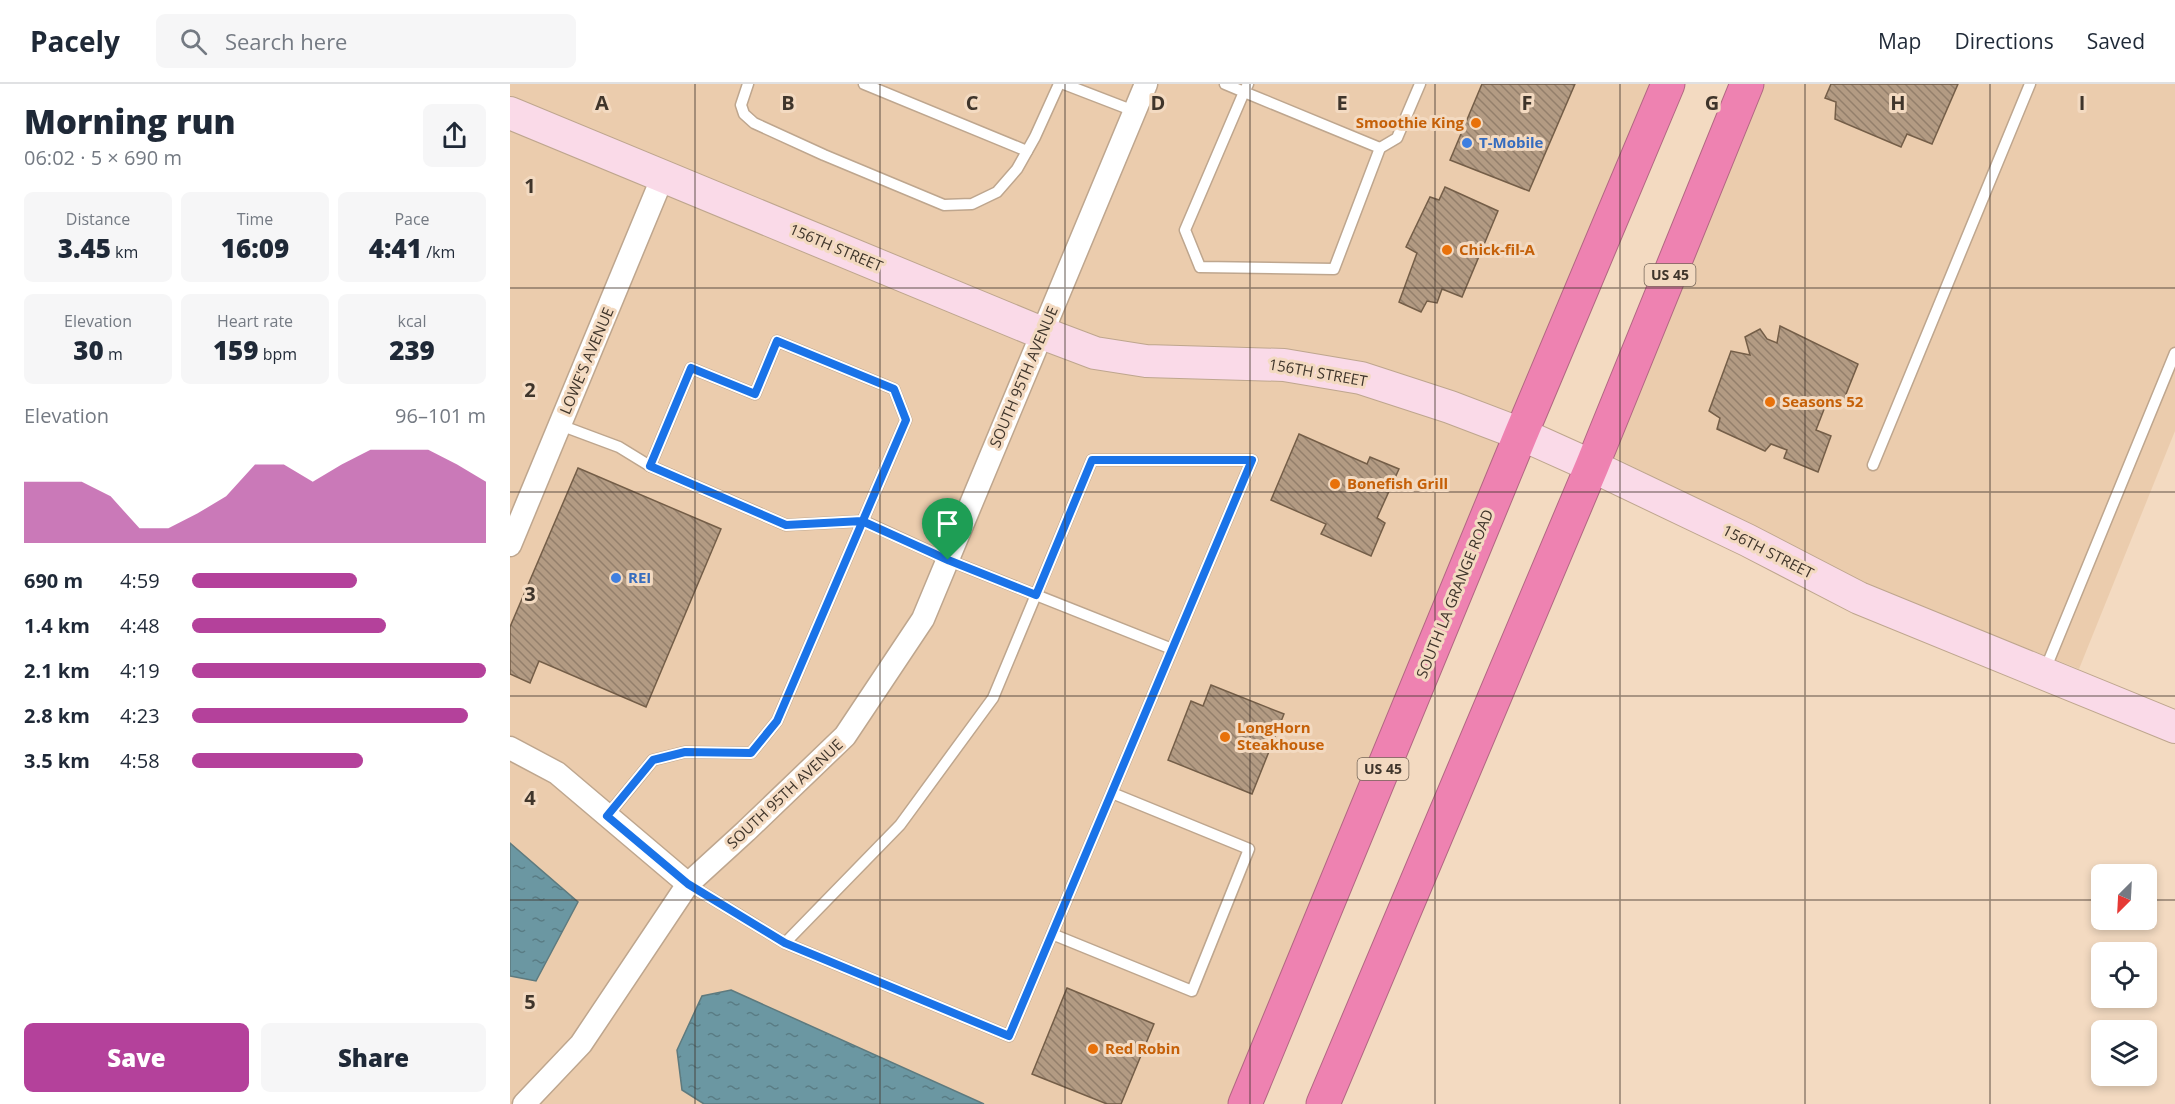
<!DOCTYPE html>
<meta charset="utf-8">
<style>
body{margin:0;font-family:"Open Sans",sans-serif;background:#f6f6f7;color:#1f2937;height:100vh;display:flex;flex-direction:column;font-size:22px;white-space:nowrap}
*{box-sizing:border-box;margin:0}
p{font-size:20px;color:#747a83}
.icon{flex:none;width:33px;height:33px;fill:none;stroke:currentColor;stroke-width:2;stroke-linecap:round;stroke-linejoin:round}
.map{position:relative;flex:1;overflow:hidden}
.panel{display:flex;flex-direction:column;background:#fff;width:510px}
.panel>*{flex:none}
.needle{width:39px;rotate:204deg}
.buttons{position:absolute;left:1581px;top:780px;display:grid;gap:12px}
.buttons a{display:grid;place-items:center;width:66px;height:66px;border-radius:9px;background:#fff;box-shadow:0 3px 9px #0003;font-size:30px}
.pin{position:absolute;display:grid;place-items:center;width:51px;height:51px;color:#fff;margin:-62px -26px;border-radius:50% 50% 50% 0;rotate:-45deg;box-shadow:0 0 6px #0007}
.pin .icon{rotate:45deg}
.round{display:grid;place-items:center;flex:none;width:63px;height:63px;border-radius:9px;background:#f6f6f7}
.headline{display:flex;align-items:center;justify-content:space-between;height:102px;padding:0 24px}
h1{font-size:33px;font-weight:800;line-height:45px}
.stats{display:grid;grid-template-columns:repeat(3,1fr);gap:9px;height:102px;padding:6px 24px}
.stats div{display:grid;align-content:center;border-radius:9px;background:#f6f6f7;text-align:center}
.stats b{font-size:26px;font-weight:800}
.stats small{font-size:16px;font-weight:400}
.stats p{font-size:16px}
.chart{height:168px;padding:12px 24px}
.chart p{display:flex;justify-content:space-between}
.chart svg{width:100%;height:108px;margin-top:6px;fill:#b4419b;opacity:.7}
.action{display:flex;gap:12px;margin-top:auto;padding:12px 24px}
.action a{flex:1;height:69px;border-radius:9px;background:#b4419b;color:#fff;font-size:24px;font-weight:800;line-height:69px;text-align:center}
.action a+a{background:#f6f6f7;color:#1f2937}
ul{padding:0 24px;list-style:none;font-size:20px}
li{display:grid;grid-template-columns:96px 72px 1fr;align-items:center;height:45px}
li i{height:15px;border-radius:8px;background:#b4419b}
header{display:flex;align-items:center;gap:36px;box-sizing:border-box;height:84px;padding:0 30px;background:#fff;border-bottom:2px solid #e0e1e3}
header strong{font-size:28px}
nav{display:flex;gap:33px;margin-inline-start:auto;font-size:21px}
.search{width:420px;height:54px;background:#f6f6f7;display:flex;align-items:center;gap:15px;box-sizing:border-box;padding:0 21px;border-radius:9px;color:#747a83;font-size:22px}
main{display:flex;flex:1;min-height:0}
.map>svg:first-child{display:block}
.built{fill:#ebccad}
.water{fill:url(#water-ripples);stroke:#5e7a7e;stroke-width:1.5}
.building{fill:url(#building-back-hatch);stroke:#745e48;stroke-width:1.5}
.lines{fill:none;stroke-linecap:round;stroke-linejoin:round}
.lane-casing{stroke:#bea68e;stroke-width:13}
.street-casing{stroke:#bea68e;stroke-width:25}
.secondary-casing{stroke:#bea68e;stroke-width:34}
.highway-casing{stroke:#b16782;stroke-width:35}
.lane{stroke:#fff;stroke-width:10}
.street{stroke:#fff;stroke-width:22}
.secondary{stroke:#fadae8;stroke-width:32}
.highway{stroke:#ee82b1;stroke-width:33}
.route-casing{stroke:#fff;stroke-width:12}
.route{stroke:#1a73e8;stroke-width:8}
.grid{fill:none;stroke:#3f352b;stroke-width:1.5;stroke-opacity:0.55}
.food-dot{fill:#e8710a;stroke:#f3dac1;stroke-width:2}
.shop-dot{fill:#3f7fe0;stroke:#f3dac1;stroke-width:2}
.labels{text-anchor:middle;stroke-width:6;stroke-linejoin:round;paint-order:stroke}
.shield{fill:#f3dac1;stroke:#756658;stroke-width:1.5}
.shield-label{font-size:14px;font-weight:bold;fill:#3f352b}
.food-label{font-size:15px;font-weight:bold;fill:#c56008;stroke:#f3dac1;text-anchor:start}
.shop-label{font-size:15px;font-weight:bold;fill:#366cbe;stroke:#f3dac1;text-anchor:start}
.street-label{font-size:15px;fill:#3f352b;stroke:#f3dac1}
.grid-label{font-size:20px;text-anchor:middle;font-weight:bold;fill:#3f352b;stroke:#f3dac1;stroke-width:6;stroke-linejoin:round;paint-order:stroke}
</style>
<header>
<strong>Pacely</strong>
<div class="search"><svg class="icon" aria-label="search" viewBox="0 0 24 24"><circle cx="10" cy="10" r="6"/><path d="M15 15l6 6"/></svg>Search here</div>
<nav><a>Map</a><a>Directions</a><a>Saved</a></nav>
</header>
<main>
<section class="panel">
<div class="headline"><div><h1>Morning run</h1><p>06:02 · 5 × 690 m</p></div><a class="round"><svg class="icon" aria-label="share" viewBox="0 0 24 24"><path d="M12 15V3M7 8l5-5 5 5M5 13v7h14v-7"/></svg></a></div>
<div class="stats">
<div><p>Distance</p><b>3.45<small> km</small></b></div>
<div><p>Time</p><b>16:09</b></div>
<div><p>Pace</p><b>4:41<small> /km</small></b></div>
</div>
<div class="stats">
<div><p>Elevation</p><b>30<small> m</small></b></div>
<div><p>Heart rate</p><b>159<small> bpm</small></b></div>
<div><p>kcal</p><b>239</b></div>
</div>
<div class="chart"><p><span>Elevation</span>96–101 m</p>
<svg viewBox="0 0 160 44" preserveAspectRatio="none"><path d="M0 44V19L10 19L20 19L30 25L40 38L50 38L60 32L70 25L80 12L90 12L100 19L110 12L120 6L130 6L140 6L150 12L160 19V44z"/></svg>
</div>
<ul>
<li><b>690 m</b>4:59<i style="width:56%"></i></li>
<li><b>1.4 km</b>4:48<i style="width:66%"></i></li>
<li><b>2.1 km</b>4:19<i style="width:100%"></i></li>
<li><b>2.8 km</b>4:23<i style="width:94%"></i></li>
<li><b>3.5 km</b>4:58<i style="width:58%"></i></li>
</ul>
<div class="action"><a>Save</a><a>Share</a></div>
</section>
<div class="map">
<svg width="1665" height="1020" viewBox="0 0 1665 1020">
<defs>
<pattern id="water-ripples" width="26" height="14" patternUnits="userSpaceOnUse" patternTransform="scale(1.5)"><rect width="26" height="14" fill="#6b97a2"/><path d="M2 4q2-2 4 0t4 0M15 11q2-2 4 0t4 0" fill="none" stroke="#597c84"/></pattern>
<pattern id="building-back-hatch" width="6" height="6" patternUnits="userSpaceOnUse" patternTransform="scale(1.5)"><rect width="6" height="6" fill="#b39b83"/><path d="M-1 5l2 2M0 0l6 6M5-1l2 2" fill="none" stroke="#937f6b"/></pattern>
</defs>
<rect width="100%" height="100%" fill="#f3dac1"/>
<g class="built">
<polygon points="0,0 1151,0 725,1020 0,1020"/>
<polygon points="1252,0 1665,0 1665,347 1569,585 1349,498 1104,373"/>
</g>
<g class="water">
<polygon points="0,759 68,818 26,897 0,892"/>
<polygon points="221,906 474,1020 194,1020 172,1006 167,966 192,912"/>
</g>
<g class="building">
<polygon points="972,0 1065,0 1019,107 940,76"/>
<polygon points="1321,0 1448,0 1422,60 1397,50 1391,63 1325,35 1326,18 1315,14"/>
<polygon points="935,103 988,127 952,213 932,205 927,219 917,217 911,228 889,218 907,169 896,163 920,113 929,116"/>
<polygon points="1270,242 1348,280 1332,320 1318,315 1306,346 1321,352 1308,388 1274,374 1277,366 1261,360 1255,367 1207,345 1210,334 1199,327 1221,267 1240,271 1235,253 1250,245 1257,255 1267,259"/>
<polygon points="789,350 857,380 860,373 889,385 867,434 875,439 861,472 811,450 816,440 761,416"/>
<polygon points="68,384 211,445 136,623 29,577 20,599 0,590 0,543"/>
<polygon points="701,601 774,630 742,710 658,676 681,617 693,622"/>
<polygon points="557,904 644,940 611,1020 597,1020 522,990"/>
</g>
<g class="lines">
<defs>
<g id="lane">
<polyline points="238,0 231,21 234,30 244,39 314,71 434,121 462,120 487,108 507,85 525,53 549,0"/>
<polyline points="354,0 517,67"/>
<polyline points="554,0 624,27"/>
<polyline points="715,0 734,8 870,64 824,185 690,183 675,146 734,8 738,0"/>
<polyline points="870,64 887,54 910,0"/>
<polyline points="50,341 109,363 140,382 181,284 245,310 267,257 384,305 396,336 267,637 241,669 175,668 143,676 97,732"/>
<polyline points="1363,381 1520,0"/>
<polyline points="140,382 276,441 353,437 438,476 662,565"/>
<polyline points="1535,586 1665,269"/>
<polyline points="178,800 275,859 499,952 742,376 582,376 483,614 390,741 275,859"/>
<polyline points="542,850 682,907 739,765 602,709"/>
</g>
<g id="street">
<polyline points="0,461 153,92"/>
<polyline points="0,664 47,689 178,800"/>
<polyline points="14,1020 71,960 178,800 236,747 335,652 413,535 636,0"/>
</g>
<polyline id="secondary" points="0,29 532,249 585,269 636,277 774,281 851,294 940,323 1011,350 1082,382 1237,456 1349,514 1665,643"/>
<g id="highway">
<polyline points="735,1020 1011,350 1158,0"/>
<polyline points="813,1020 1082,382 1237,0"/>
</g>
</defs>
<use href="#lane" class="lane-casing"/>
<use href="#street" class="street-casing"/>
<use href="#secondary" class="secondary-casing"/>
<use href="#highway" class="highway-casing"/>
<use href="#lane" class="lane"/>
<use href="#street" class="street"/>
<use href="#secondary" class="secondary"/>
<use href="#highway" class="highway"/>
</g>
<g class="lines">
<defs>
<polyline id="route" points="438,476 352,437 276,441 140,382 181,284 245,310 267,257 384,305 396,336 267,637 241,669 175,668 143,676 97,732 178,800 275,859 499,952 742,376 582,376 526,511 438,476"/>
</defs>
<use href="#route" class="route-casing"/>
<use href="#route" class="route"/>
</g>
<path class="grid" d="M185,0V1020M370,0V1020M555,0V1020M740,0V1020M925,0V1020M1110,0V1020M1295,0V1020M1480,0V1020M0,204H1665M0,408H1665M0,612H1665M0,816H1592M1636,816H1665"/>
<g class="food-dot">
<circle cx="966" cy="39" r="6"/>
<circle cx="937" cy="166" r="6"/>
<circle cx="1260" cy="318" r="6"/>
<circle cx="825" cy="400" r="6"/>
<circle cx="715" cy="653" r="6"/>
<circle cx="583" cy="965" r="6"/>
</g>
<g class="shop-dot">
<circle cx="957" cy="59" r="6"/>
<circle cx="106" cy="494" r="6"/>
</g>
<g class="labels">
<g class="shield">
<rect x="1134.5" y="180" width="51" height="22" rx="4.5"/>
<rect x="847.5" y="674" width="51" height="22" rx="4.5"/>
</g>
<g class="shield-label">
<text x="1160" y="196">US 45</text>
<text x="873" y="690">US 45</text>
</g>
<g class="food-label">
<text x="954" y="44" text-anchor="end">Smoothie King</text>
<text x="949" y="171">Chick-fil-A</text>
<text x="1272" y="323">Seasons 52</text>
<text x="837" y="405">Bonefish Grill</text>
<text x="727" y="649">LongHorn<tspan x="727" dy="17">Steakhouse</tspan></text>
<text x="595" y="970">Red Robin</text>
</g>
<g class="shop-label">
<text x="969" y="64">T-Mobile</text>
<text x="118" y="499">REI</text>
</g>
<g class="street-label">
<text transform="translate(326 164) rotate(23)" y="5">156TH STREET</text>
<text transform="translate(77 277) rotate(-67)" y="5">LOWE'S AVENUE</text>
<text transform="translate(808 289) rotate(10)" y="5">156TH STREET</text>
<text transform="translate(514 293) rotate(-67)" y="5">SOUTH 95TH AVENUE</text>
<text transform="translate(1258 468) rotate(27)" y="5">156TH STREET</text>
<text transform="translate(945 510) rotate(-68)" y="5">SOUTH LA GRANGE ROAD</text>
<text transform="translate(275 710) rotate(-43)" y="5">SOUTH 95TH AVENUE</text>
</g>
</g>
<g class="grid-label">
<text x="92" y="26">A</text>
<text x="278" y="26">B</text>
<text x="462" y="26">C</text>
<text x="648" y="26">D</text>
<text x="832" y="26">E</text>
<text x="1017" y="26">F</text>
<text x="1202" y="26">G</text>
<text x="1388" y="26">H</text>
<text x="1572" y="26">I</text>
<text x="20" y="109">1</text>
<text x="20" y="313">2</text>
<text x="20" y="517">3</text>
<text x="20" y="721">4</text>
<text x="20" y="925">5</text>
</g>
</svg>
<div class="buttons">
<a><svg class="needle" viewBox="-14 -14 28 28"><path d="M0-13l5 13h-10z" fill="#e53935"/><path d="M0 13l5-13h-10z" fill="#747a83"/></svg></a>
<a><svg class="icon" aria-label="locate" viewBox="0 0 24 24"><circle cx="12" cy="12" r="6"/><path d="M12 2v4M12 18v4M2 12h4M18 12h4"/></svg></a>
<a><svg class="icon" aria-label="layers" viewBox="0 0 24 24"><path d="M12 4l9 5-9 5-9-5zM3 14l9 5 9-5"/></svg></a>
</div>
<div class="pin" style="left:438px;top:476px;background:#1e9e55"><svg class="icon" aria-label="arrive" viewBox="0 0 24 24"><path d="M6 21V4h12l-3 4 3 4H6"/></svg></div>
</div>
</main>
